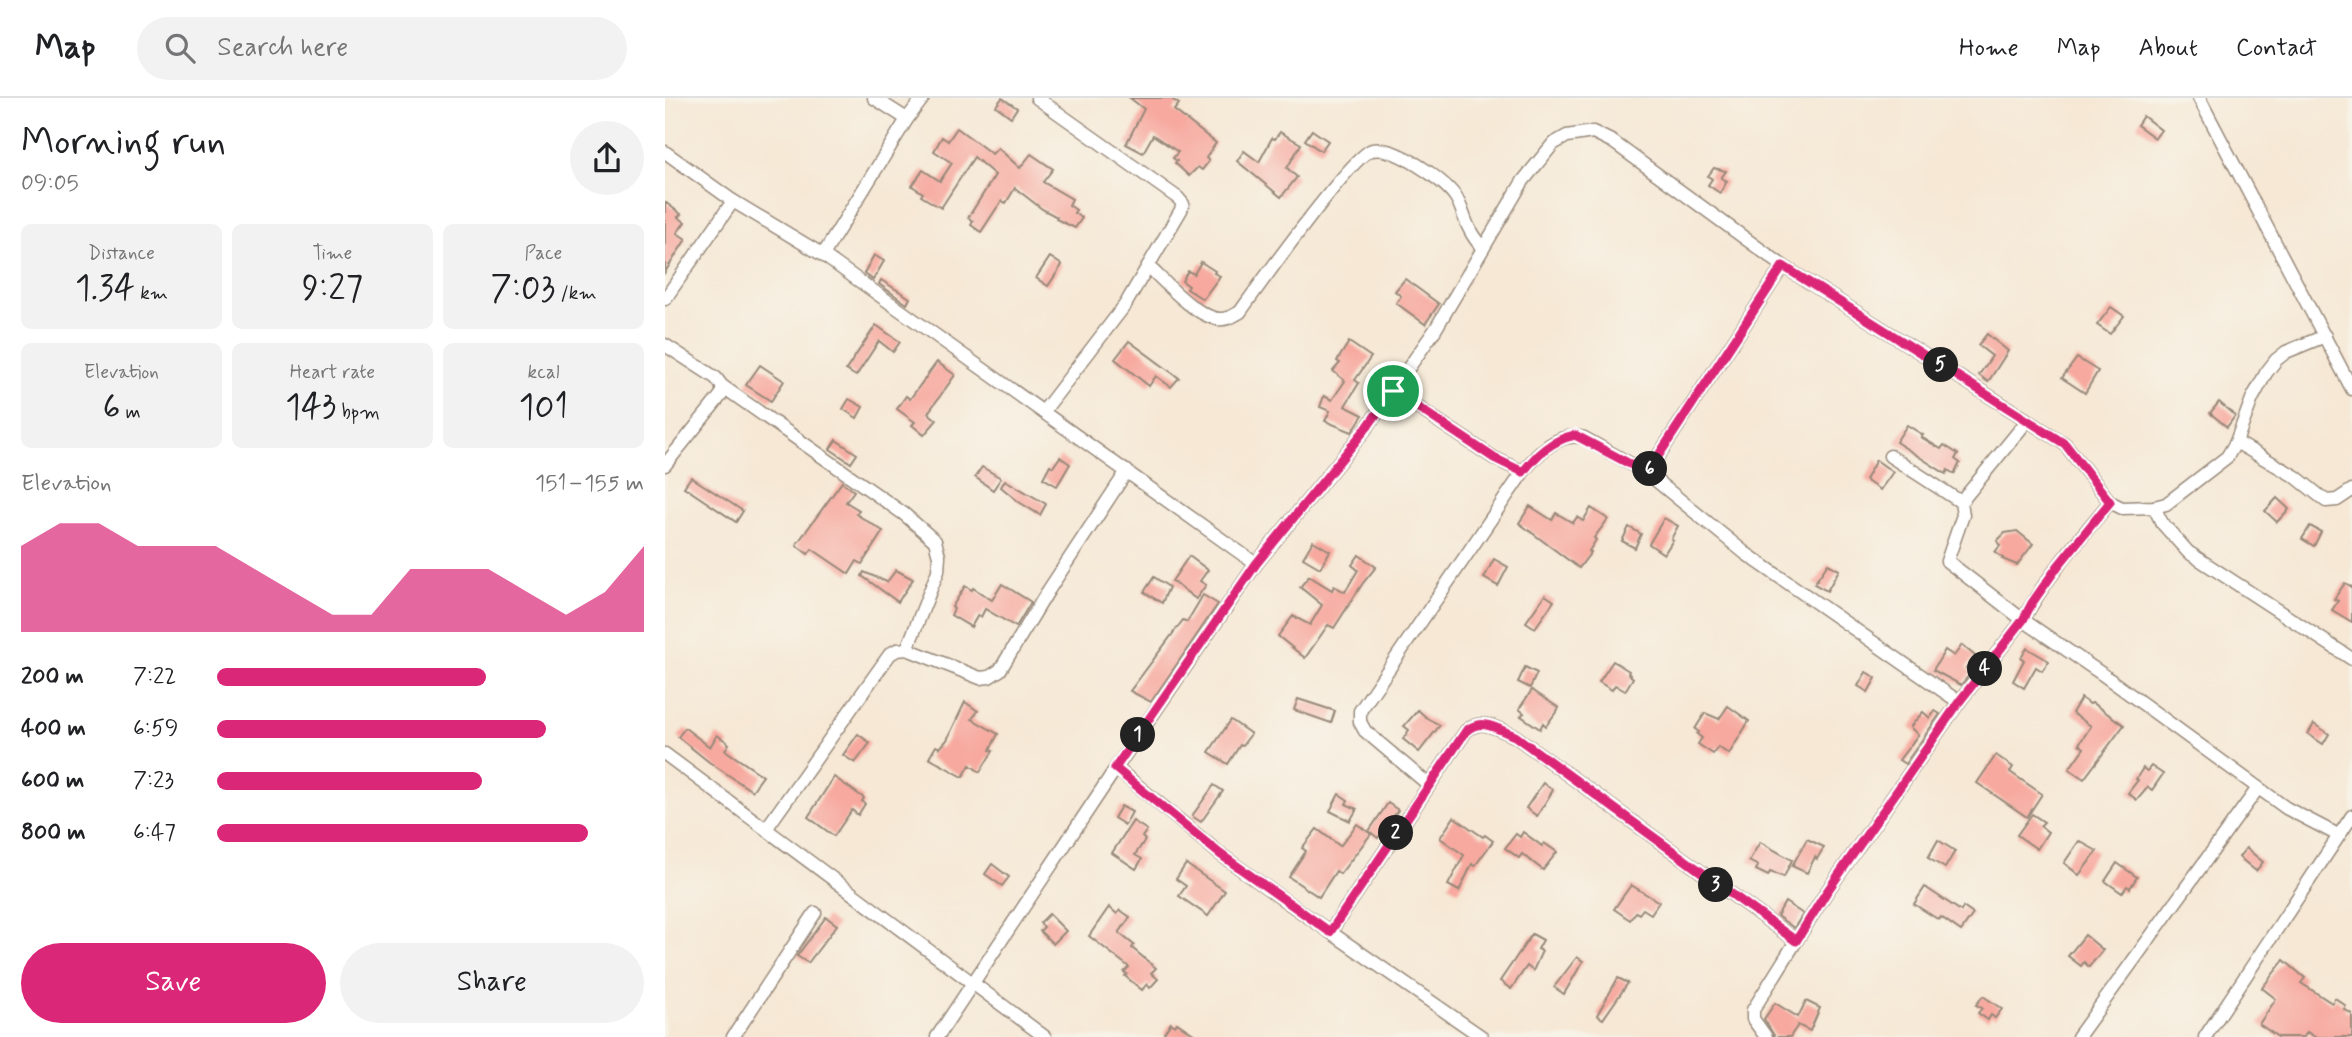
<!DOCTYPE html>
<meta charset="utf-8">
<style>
body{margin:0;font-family:Mynerve,sans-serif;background:#f2f2f2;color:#202124;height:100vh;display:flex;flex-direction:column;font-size:26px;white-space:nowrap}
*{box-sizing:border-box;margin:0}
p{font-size:23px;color:#757577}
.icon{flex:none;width:38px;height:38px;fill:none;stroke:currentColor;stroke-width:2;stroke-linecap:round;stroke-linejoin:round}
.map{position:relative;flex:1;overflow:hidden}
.details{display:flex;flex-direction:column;background:#fff;width:665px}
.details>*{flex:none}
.pin{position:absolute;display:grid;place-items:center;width:60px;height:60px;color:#fff;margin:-30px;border:4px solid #fff;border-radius:50%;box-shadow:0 2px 7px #0007}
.km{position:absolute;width:35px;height:35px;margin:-18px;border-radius:50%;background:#222;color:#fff;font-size:19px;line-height:35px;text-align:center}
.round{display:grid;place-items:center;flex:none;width:74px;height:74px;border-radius:37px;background:#f2f2f2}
.head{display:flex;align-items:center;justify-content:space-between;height:119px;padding:0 21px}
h1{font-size:38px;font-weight:600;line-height:52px}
.stats{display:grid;grid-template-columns:repeat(3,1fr);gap:10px;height:119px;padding:7px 21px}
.stats div{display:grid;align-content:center;border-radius:10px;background:#f2f2f2;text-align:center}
.stats b{font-size:35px;font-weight:600}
.stats small{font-size:19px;font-weight:400}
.stats p{font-size:19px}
.chart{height:196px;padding:14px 21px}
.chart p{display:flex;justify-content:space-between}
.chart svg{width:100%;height:126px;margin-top:7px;fill:#db2777;opacity:.7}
.primary-button{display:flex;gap:14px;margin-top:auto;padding:14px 21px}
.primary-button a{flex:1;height:80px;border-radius:42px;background:#db2777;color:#fff;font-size:28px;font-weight:600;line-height:80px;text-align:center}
.primary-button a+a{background:#f2f2f2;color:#202124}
ul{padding:0 21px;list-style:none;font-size:23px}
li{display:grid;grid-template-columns:112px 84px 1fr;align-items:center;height:52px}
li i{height:18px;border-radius:9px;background:#db2777}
header{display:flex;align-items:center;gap:42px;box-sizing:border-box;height:98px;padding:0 35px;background:#fff;border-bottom:2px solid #e0e0e0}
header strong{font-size:33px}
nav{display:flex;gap:38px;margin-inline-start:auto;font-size:24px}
.search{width:490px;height:63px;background:#f2f2f2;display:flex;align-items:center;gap:18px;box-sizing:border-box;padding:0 24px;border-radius:38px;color:#757577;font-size:26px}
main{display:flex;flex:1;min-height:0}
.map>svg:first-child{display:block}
.building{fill:#f7a99f}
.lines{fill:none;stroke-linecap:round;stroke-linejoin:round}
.minor-casing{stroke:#98897a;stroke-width:15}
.minor{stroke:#fff;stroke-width:12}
.route-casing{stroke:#fff;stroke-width:14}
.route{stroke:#db2777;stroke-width:9}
</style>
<header>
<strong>Map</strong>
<div class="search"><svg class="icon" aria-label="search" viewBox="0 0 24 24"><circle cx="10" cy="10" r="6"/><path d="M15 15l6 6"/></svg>Search here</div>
<nav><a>Home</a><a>Map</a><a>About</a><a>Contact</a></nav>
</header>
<main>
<section class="details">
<div class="head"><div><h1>Morning run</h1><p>09:05</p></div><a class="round"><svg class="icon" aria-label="share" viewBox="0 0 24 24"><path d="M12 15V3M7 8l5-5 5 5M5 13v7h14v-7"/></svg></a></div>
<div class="stats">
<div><p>Distance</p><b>1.34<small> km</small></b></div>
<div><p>Time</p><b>9:27</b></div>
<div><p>Pace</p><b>7:03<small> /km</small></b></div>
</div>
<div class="stats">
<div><p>Elevation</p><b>6<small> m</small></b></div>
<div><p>Heart rate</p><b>143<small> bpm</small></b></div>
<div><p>kcal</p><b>101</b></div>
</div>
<div class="chart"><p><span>Elevation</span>151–155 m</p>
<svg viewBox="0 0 160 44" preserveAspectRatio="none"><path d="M0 44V14L10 6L20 6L30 14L40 14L50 14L60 22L70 30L80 38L90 38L100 22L110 22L120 22L130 30L140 38L150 30L160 14V44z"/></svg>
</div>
<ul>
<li><b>200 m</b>7:22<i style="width:63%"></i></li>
<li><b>400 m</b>6:59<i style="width:77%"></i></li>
<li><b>600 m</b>7:23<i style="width:62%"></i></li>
<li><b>800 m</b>6:47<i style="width:87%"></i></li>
</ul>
<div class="primary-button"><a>Save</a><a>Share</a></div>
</section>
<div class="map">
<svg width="1687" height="939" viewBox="0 0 1687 939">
<rect width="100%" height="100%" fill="#f7f3e8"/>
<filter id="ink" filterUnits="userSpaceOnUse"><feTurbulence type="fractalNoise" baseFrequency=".0143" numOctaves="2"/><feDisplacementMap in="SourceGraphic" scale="14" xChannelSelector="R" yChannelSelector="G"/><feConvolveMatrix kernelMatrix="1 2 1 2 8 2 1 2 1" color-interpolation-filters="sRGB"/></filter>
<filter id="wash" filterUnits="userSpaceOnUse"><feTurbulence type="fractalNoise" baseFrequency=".00686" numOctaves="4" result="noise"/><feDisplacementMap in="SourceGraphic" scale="28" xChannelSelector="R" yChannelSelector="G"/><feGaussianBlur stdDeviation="1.57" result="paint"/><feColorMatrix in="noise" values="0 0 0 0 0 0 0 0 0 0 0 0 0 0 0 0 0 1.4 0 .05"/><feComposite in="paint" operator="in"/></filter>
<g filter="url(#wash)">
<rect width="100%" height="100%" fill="#f6e8d5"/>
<g id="blocks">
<g class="building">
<polygon points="337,0 352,10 346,19 331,8"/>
<polygon points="465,0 505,0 514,6 509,12 551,45 541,60 544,63 537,72 533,69 524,78 510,65 512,63 508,60 513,54 488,37 478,55 461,46 479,11"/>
<polygon points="1478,18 1496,32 1490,40 1472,27"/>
<polygon points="292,30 327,56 333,50 355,70 366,56 388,71 378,84 407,101 404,107 411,112 409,115 417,120 410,130 391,121 392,119 377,111 350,90 341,105 337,103 331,111 316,134 306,127 308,123 303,120 330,77 309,59 276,110 256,98 258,95 247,88 258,72 275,83 287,65 269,53 277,39 283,43"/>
<polygon points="647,32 663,43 656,53 640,42"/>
<polygon points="615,34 636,46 622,70 632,79 616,99 572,63 579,53 594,64 607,40 610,41"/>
<polygon points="1049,70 1061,73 1056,80 1062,83 1055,95 1043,87 1047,81 1043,78"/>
<polygon points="0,104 16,116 13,119 20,124 12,135 21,141 0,174"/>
<polygon points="209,157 219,163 208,182 199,175"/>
<polygon points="385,159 397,167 383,188 371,180"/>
<polygon points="536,164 550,173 549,175 555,178 538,201 522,191 524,188 517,183 523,173 529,176"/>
<polygon points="740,181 774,206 760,226 731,205 736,198 730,193"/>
<polygon points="216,182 245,200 242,206 214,186"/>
<polygon points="1446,209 1459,218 1445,236 1432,227"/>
<polygon points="211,227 235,244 228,254 214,243 191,278 181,272"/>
<polygon points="1322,236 1343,253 1323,284 1314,277 1327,258 1313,247"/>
<polygon points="464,243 514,280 506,289 491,278 484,288 450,261"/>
<polygon points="684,244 706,259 690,282 694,285 680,308 698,317 687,334 660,323 665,313 655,309 659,298 667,302 680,283 668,273 675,265 672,263"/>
<polygon points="1412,260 1433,273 1420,295 1397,280"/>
<polygon points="272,264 290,277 263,315 272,322 259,337 247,327 250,324 232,311 241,298 245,301"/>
<polygon points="95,267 119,283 106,303 81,287"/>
<polygon points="184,301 198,309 192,320 178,311"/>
<polygon points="1554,304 1570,318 1562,329 1545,315"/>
<polygon points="1242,327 1258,337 1256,339 1276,351 1279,347 1293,356 1290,361 1295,365 1289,376 1283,372 1281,376 1231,344"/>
<polygon points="171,342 192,356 186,365 165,351"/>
<polygon points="395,359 405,366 392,388 378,380 385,367 388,369"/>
<polygon points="1211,362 1228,374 1215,392 1200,382"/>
<polygon points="317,369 336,380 328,392 310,379"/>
<polygon points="26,379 78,413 71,424 19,389"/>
<polygon points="340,382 381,406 375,417 354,404 336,389"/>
<polygon points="177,384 189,393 181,404 194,412 191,416 218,433 197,466 192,463 184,476 147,451 143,456 131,447"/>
<polygon points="1612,400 1624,411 1612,424 1600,413"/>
<polygon points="865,408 887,422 891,415 908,425 912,419 918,423 926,410 943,421 929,440 931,442 924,453 926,454 914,470 854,425"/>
<polygon points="999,420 1013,428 1006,441 1008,442 999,456 984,446"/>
<polygon points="1645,428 1656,434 1649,448 1637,441"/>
<polygon points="964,429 976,436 970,450 957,443"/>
<polygon points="1352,433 1368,446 1352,467 1337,461 1338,460 1330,454 1335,448 1332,443 1340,435"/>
<polygon points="648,443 665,453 655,470 638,460"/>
<polygon points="694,457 711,469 698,485 669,530 663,527 640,560 613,538 628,518 645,527 657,507 635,489 644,478 667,492 669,488 680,494 693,472 687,467"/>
<polygon points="524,458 543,472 535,483 541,487 531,501 507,483"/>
<polygon points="829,461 843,469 833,488 819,480"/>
<polygon points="1163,466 1174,472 1162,493 1149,486"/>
<polygon points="231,472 248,481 233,504 197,478 199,474 222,484"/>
<polygon points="489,479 504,489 497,505 479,494"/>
<polygon points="1680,485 1687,489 1687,524 1667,512 1673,503 1669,501"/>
<polygon points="337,486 366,504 351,529 320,511 316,519 313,517 306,529 286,517 289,511 287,509 300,488 307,492 308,490 327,502"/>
<polygon points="538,497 553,506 486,604 465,593 518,522 522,524"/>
<polygon points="880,497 889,503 870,530 861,524"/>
<polygon points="1297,547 1310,558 1301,570 1307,574 1296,587 1268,572 1280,552 1289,558"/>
<polygon points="1362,550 1384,563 1377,573 1371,569 1359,590 1348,583 1359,562 1356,560"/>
<polygon points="948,563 964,573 963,575 968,580 960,593 950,587 947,592 934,584"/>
<polygon points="860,569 872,575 865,590 853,584"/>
<polygon points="1201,574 1211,580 1203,594 1193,588"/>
<polygon points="867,592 894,610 881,628 878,625 875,631 856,618 859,615 854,611"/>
<polygon points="1416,600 1425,606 1427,605 1459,627 1419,681 1404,671 1419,650 1414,646 1426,628 1407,615"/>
<polygon points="633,601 670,613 666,625 629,612"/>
<polygon points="300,604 313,613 307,621 333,636 325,652 328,653 315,674 305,667 298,679 264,660 271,648 275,650 282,642"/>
<polygon points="1063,608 1084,623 1064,656 1053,649 1048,656 1033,646 1037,640 1032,636 1034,634 1030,631 1040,615 1054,621"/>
<polygon points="753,612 763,621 775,627 754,654 738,641 744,632 739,628"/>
<polygon points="1270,613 1275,616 1240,666 1234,662 1253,637 1245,629 1258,614 1265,620"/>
<polygon points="566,622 586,636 577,648 575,647 563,666 544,654"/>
<polygon points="1649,626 1664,636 1658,646 1643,636"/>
<polygon points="20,630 45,649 52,637 62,644 64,646 60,652 98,678 87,693 44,664 13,639"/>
<polygon points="193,636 205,645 190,665 178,657"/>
<polygon points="1331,657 1348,669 1345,674 1377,696 1362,719 1312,685"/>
<polygon points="1486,668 1498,676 1487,692 1483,689 1472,702 1463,695 1473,682 1471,681 1478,670 1482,673"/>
<polygon points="169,679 199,700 197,703 200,706 193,717 187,712 169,738 143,719"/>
<polygon points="878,685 888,692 872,718 861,710"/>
<polygon points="549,687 558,693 536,724 527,718"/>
<polygon points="674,696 683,702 681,706 692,711 685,723 665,713"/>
<polygon points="723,705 733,712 713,740 704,733"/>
<polygon points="456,708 467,714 460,727 449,720"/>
<polygon points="1367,716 1379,724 1375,728 1383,734 1372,751 1352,737"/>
<polygon points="789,719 818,739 820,737 828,743 810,768 807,766 794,793 783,787 799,757 775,740"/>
<polygon points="468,723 482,732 477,739 480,742 470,757 477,761 471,771 447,755"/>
<polygon points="692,726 706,736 675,776 671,773 654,799 624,779 641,753 637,750 652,731 675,748"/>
<polygon points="858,734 877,748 879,745 892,754 878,772 857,756 854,760 840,750 851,736 855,739"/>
<polygon points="1142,741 1159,749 1152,761 1150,759 1142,775 1127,768"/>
<polygon points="1273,742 1290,753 1280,770 1263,760"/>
<polygon points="1414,743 1432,753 1414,777 1399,765"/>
<polygon points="1095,744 1127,762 1119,779 1105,774 1103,778 1091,772 1093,768 1084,763"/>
<polygon points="1581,750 1598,764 1591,773 1574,759"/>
<polygon points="1452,765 1472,779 1465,790 1462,788 1457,795 1440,783"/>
<polygon points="327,766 344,779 337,788 320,776"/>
<polygon points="521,766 560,793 543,818 514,798 521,788 511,781"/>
<polygon points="966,787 994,804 986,816 978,811 974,816 971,814 965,822 949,811"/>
<polygon points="1260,789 1296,813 1298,809 1308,816 1296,833 1276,819 1274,822 1249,806"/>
<polygon points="1120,804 1138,816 1129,830 1112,818"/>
<polygon points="444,809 452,816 455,812 465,819 454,835 469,847 467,850 491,870 486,875 493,881 485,890 482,886 477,892 460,878 462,876 459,874 464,869 424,838"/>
<polygon points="384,816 401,833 388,846 375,833 379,829 375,825"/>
<polygon points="161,819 172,827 143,865 132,858"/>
<polygon points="867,836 878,842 873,851 877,853 868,873 862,868 846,891 835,883"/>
<polygon points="1420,837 1438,852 1424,869 1419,864 1416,868 1403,858"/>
<polygon points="912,859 918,863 899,896 889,889"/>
<polygon points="1619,862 1640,880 1636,885 1667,905 1670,900 1681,908 1679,911 1687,916 1687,939 1650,939 1642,934 1639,939 1613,939 1594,926 1611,901 1597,890"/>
<polygon points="953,880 963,885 938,921 932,917"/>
<polygon points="1318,898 1337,911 1330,920 1326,917 1323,922 1313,915 1317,910 1311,907"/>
<polygon points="1141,903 1155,910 1145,933 1133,927 1125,939 1110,939 1099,921 1110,905 1133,919"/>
<polygon points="506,925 510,928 512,925 533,939 502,939 499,935"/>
</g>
</g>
</g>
<g filter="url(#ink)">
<use href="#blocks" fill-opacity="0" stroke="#98897a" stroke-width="2"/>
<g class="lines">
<defs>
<g id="minor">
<polyline points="372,0 513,100 518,106 516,112 460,207 378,314"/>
<polyline points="1534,0 1687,291"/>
<polyline points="242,21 258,0"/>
<polyline points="0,54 68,103 158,157 591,466"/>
<polyline points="158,157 242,21 209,0"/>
<path d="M483,168C500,184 531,219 554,221C562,222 568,218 575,214C593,189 687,57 707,52C729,47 778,81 790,98C797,108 799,122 805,132C808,139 813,144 817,150"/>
<polyline points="0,201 68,103"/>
<polyline points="0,247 51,280 57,288 57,296 0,367"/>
<polyline points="57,288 239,416 270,443 274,458 273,473 242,551"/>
<path d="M728,293L829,360L858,374C872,356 894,332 919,340L982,375L1080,455L1294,604"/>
<polyline points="1571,344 1631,379 1661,403 1672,402 1687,392"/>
<path d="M1225,358L1296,404L1298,417L1282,463L1358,522C1381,479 1414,442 1445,404"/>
<polyline points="982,375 1118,168 1400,346 1445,404 1457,410 1489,409 1501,406 1562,359 1571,344 1587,301 1601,275 1611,262 1621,254 1660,238"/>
<polyline points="1296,404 1362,323"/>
<polyline points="1489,409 1497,425 1523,454 1687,561"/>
<polyline points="0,656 380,939"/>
<polyline points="451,670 555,756 619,802 817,939"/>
<polyline points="764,687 700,633 695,624 695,613 858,374"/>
<polyline points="101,731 225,556 232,552 242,551 315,580 324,579 335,572 383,493 462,373"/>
<path d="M665,834L801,633C817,619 832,631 850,638L1131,843"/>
<polyline points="68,939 150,815"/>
<polyline points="272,939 451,670 591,466 703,328 770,232 858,83 888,46 902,38 928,34 948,44 1118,168"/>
<polyline points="1101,939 1088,921 1088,912 1161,795 1294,604 1358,522 1437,576 1621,710 1673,737"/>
<polyline points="1413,939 1593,690"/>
<polyline points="1540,939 1687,718"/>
</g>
</defs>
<use href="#minor" class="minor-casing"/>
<use href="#minor" class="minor"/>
</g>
</g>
<g class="lines" filter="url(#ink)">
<defs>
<path id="route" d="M1118,168L1400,346L1445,404L1393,468L1367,505L1358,522L1294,604L1161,795L1131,843L850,638C832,631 817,619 801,633L665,834L555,756L450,670L591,466L703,328L728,293L829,360L858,374C872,356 887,342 910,337L982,375Z"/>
</defs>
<use href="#route" class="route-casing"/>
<use href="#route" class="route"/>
</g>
</svg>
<div class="pin" style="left:728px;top:293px;background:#1e9e55"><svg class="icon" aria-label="arrive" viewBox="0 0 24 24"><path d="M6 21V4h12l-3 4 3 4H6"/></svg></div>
<b class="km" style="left:473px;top:637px">1</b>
<b class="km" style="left:731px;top:735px">2</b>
<b class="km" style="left:1051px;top:787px">3</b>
<b class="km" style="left:1320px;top:571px">4</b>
<b class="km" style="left:1276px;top:267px">5</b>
<b class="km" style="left:985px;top:371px">6</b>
</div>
</main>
